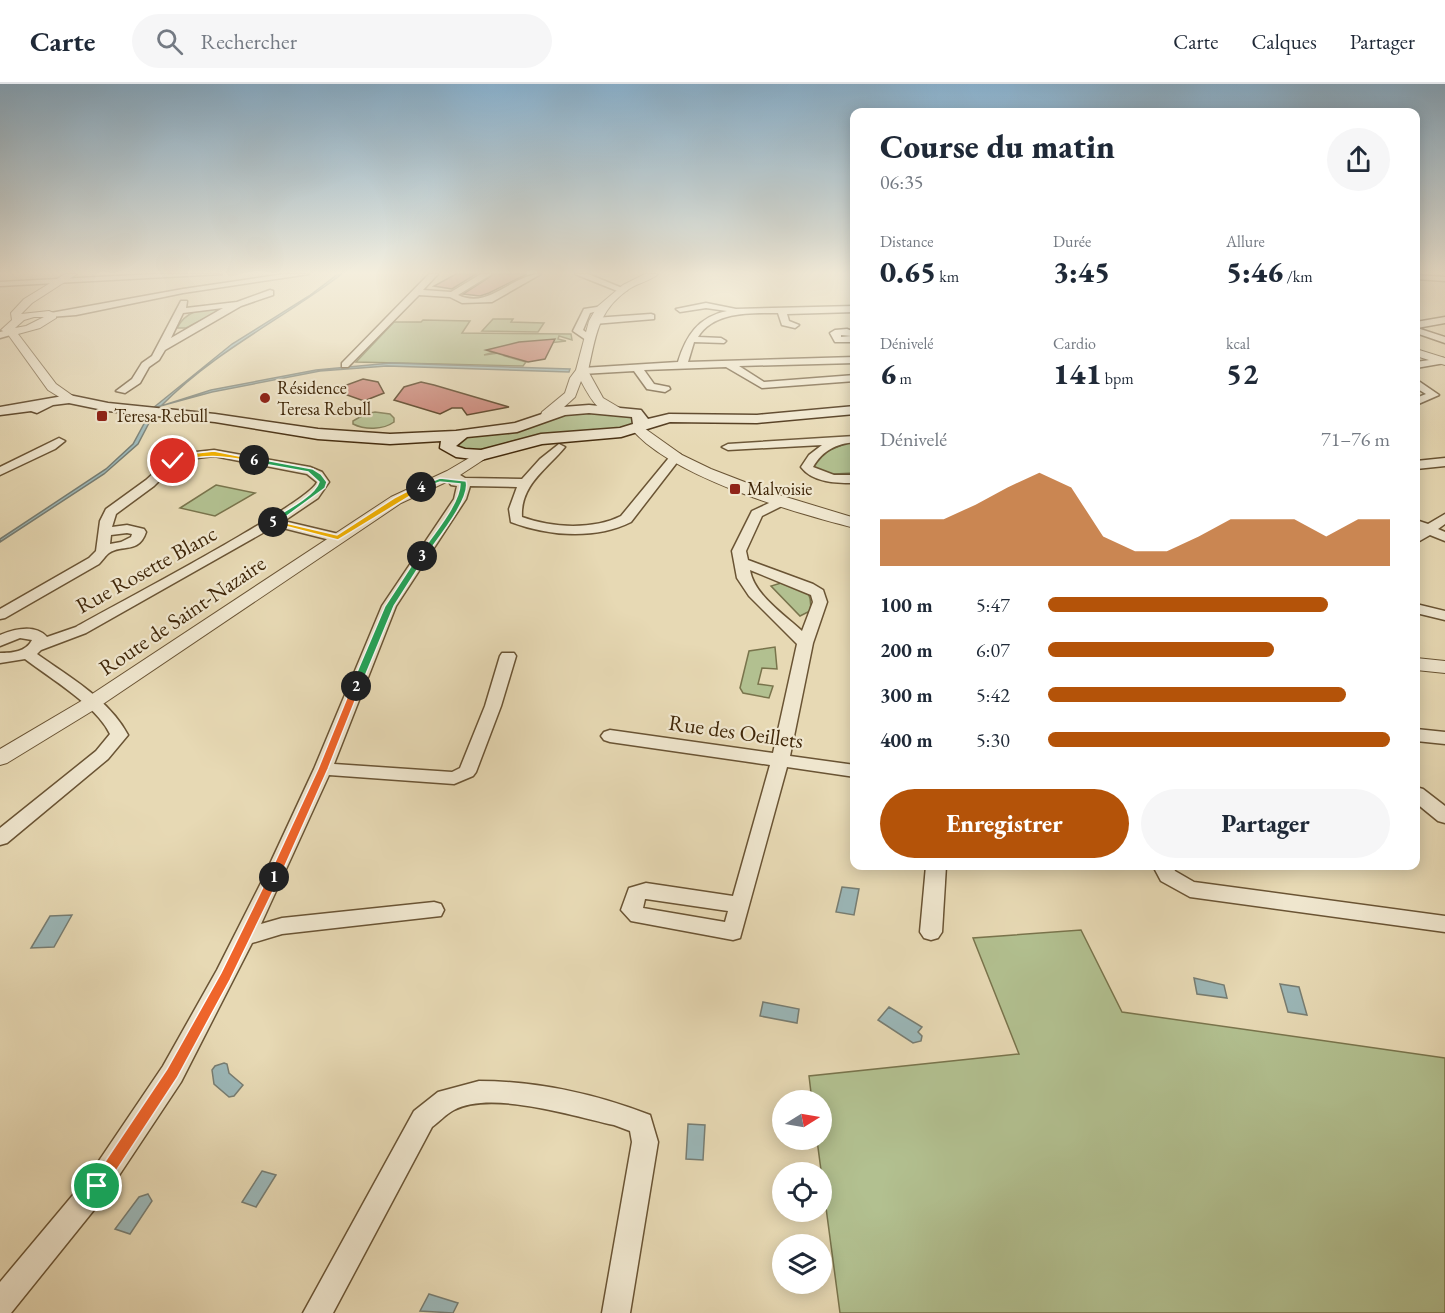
<!DOCTYPE html>
<html lang="fr">
<meta charset="utf-8">
<style>
body{margin:0;font-family:"EB Garamond",serif;background:#f6f6f7;color:#1f2937;height:100vh;display:flex;flex-direction:column;font-size:22px;white-space:nowrap}
*{box-sizing:border-box;margin:0}
p{font-size:20px;color:#747a83}
.icon{flex:none;width:33px;height:33px;fill:none;stroke:currentColor;stroke-width:2;stroke-linecap:round;stroke-linejoin:round}
.map{position:relative;flex:1;overflow:hidden}
.panel{position:absolute;left:850px;top:24px;width:570px;height:762px;display:flex;flex-direction:column;background:#fff;border-radius:12px;box-shadow:0 3px 15px #0003}
.panel>*{flex:none}
.needle{width:39px;rotate:79deg}
.tools{position:absolute;left:772px;top:1006px;display:grid;gap:12px}
.tools a{display:grid;place-items:center;width:60px;height:60px;border-radius:50%;background:#fff;box-shadow:0 3px 15px #0003;font-size:30px}
.pin{position:absolute;display:grid;place-items:center;width:51px;height:51px;color:#fff;margin:-26px;border:3px solid #fff;border-radius:50%;box-shadow:0 2px 6px #0007}
.km{position:absolute;width:30px;height:30px;margin:-15px;border-radius:50%;background:#222;color:#fff;font-size:16px;line-height:30px;text-align:center}
.round{display:grid;place-items:center;flex:none;width:63px;height:63px;border-radius:32px;background:#f6f6f7}
.summary{display:flex;align-items:center;justify-content:space-between;height:102px;padding:0 30px}
h1{font-size:33px;font-weight:800;line-height:45px}
.metrics{display:grid;grid-template-columns:repeat(3,1fr);gap:9px;height:102px;padding:6px 30px}
.metrics div{display:grid;align-content:center}
.metrics b{font-size:30px;font-weight:800}
.metrics small{font-size:16px;font-weight:400}
.metrics p{font-size:16px}
.chart{height:168px;padding:12px 30px}
.chart p{display:flex;justify-content:space-between}
.chart svg{width:100%;height:108px;margin-top:6px;fill:#b45309;opacity:.7}
.primary-button{display:flex;gap:12px;margin-top:auto;padding:12px 30px}
.primary-button a{flex:1;height:69px;border-radius:36px;background:#b45309;color:#fff;font-size:24px;font-weight:800;line-height:69px;text-align:center}
.primary-button a+a{background:#f6f6f7;color:#1f2937}
ul{padding:0 30px;list-style:none;font-size:20px}
li{display:grid;grid-template-columns:96px 72px 1fr;align-items:center;height:45px}
li i{height:15px;border-radius:8px;background:#b45309}
header{display:flex;align-items:center;gap:36px;box-sizing:border-box;height:84px;padding:0 30px;background:#fff;border-bottom:2px solid #e0e1e3}
header strong{font-size:28px}
nav{display:flex;gap:33px;margin-inline-start:auto;font-size:21px}
.search{width:420px;height:54px;background:#f6f6f7;display:flex;align-items:center;gap:15px;box-sizing:border-box;padding:0 21px;border-radius:33px;color:#747a83;font-size:22px}
.map>svg:first-child{display:block}
.green{fill:#b2c090;stroke:#79744c;stroke-width:1.5}
.water{fill:#9bb7b8;stroke:#777d72;stroke-width:1.5}
.building{fill:#c77a6e;stroke:#402709;stroke-width:1.5}
.lines{fill:none;stroke-linecap:round;stroke-linejoin:round}
.minor-casing{stroke:#6a5434;stroke-width:3}
.tertiary-casing{stroke:#6a5434;stroke-width:2}
.secondary-casing{stroke:#402709;stroke-width:3}
.minor{fill:#efe6ce;fill-rule:evenodd}
.tertiary{fill:#efe6ce;fill-rule:evenodd}
.secondary{fill:#efe6ce;fill-rule:evenodd}
.split-1{fill:#f0652b;stroke:#fff;stroke-width:1.5}
.split-2{fill:#f0652b;stroke:#fff;stroke-width:1.5}
.split-3{fill:#22a559;stroke:#fff;stroke-width:1.5}
.split-4{fill:#22a559;stroke:#fff;stroke-width:1.5}
.split-5{fill:#f5b400;stroke:#fff;stroke-width:1.5}
.split-6{fill:#22a559;stroke:#fff;stroke-width:1.5}
.split-7{fill:#f5b400;stroke:#fff;stroke-width:1.5}
.poi-dot{fill:#8f2418;stroke:#efe6ce;stroke-width:2}
.labels{text-anchor:middle;stroke-width:4.5;stroke-linejoin:round;paint-order:stroke}
.far-poi-label{font-size:18px;fill:#402709;stroke:#efe6ce;text-anchor:start}
.street-label{font-size:22px;fill:#402709;stroke:#efe6ce}
</style>
<header>
<strong>Carte</strong>
<div class="search"><svg class="icon" aria-label="search" viewBox="0 0 24 24"><circle cx="10" cy="10" r="6"/><path d="M15 15l6 6"/></svg>Rechercher</div>
<nav><a>Carte</a><a>Calques</a><a>Partager</a></nav>
</header>
<div class="map">
<svg width="1445" height="1229" viewBox="0 0 1445 1229">
<rect width="100%" height="100%" fill="#e7d9b4"/>
<filter id="stains"><feTurbulence type="fractalNoise" baseFrequency=".00333" numOctaves="4"/><feColorMatrix values="0 0 0 0 .2 0 0 0 0 .09 0 0 0 0 .02 0 0 0 .5 -.17"/></filter>
<radialGradient id="worn" r=".72"><stop offset=".6" stop-color="#630" stop-opacity="0"/><stop offset="1" stop-color="#630" stop-opacity=".3"/></radialGradient>
<g class="green">
<path d="M229,222L186,244H177C188,223 208,225 229,222Z"/>
<polygon points="493,235 513,235 511,238 544,239 538,248 482,247"/>
<polygon points="423,236 470,237 462,249 571,250 572,256 559,252 558,255 566,257 488,266 494,268 484,271 522,266 505,272 526,278 523,282 356,278 394,238 421,238"/>
<path d="M579,327L632,332L636,336L626,344C593,347 560,349 527,354C494,359 489,372 454,362L462,353Z"/>
<path d="M375,328L390,330L394,334V338C383,346 365,346 353,340V337L365,330Z"/>
<polygon points="849,358 855,362 855,389 834,390 830,394 812,384 818,371"/>
<polygon points="216,401 255,409 215,432 180,424"/>
<path d="M781,499C800,504 814,503 810,527L800,532L771,502Z"/>
<polygon points="775,563 777,585 762,584 758,600 773,602 769,614 743,609 740,604 749,567"/>
<polygon points="1081,846 1122,928 1445,974 1445,1229 840,1229 817,1056 822,1056 822,1017 812,1017 809,992 1019,970 973,854"/>
</g>
<g class="water">
<path d="M338,190H342C281,236 215,267 161,322L211,306L316,286L391,279L570,285L569,288L387,282L320,287L212,308L153,324L232,260L309,212Z"/>
<polygon points="146,336 150,337 138,360 104,390 0,458 0,455 106,385 133,360"/>
<polygon points="842,803 859,805 854,831 836,828"/>
<polygon points="72,831 54,863 31,864 50,832"/>
<polygon points="1194,894 1224,901 1227,914 1197,910"/>
<polygon points="1280,900 1299,903 1307,931 1288,928"/>
<polygon points="763,918 799,925 797,939 760,932"/>
<polygon points="889,923 922,943 918,948 922,952 921,957 913,959 878,936"/>
<polygon points="224,979 227,980 229,989 243,1001 234,1012 229,1013 214,1000 212,986 215,982"/>
<polygon points="688,1040 705,1041 703,1076 686,1075"/>
<polygon points="262,1087 276,1091 256,1123 242,1118"/>
<polygon points="148,1110 152,1117 130,1150 115,1145 139,1113"/>
<polygon points="429,1210 458,1219 453,1229 420,1227"/>
</g>
<g class="building">
<polygon points="456,190 476,190 452,205 434,202"/>
<polygon points="494,190 527,190 489,209 480,212 463,210"/>
<polygon points="555,255 545,275 528,278 486,266 519,258"/>
<polygon points="363,295 378,298 384,309 364,317 333,306"/>
<polygon points="421,298 434,301 509,323 467,331 462,324 452,324 440,330 394,316 404,303"/>
</g>
<g class="lines">
<defs>
<g id="minor">
<polygon points="155,190 222,190 0,202 0,198"/>
<polygon points="284,190 309,190 183,209 76,231 49,233 45,230 183,205"/>
<path d="M429,190H438L423,206L451,208L481,190H492L458,211C489,226 512,190 541,190L492,218L462,219L450,213L419,211L348,283H342V279Z"/>
<polygon points="575,190 588,190 627,206 620,208"/>
<polygon points="1416,191 1445,193 1445,197 1416,195"/>
<path d="M270,206L273,207V211L241,222L165,266L159,276L149,283L140,299L125,309L116,307L132,295L142,279L152,272L181,217H187L186,224L237,218ZM223,224L171,254L183,229Z"/>
<path d="M706,219L736,225L855,222V228L787,230L789,237L799,241L795,244L782,241L778,229C751,229 714,227 698,253L721,254L726,257L724,259L694,258L688,278L855,273V279L739,282L764,298L855,291V297L762,304L726,283L644,286L654,300L669,303L670,305L665,308L647,305L634,287L582,290L577,287L582,284L678,278C686,252 698,233 727,227L706,224L680,228L676,225Z"/>
<polygon points="597,223 601,226 590,229 583,246 594,254 586,256 573,247 584,225"/>
<polygon points="651,230 654,231 654,235 594,240 590,237 594,234"/>
<polygon points="1445,233 1445,239 1417,244 1445,253 1445,259 1416,249 1416,238"/>
<polygon points="11,245 14,246 14,250 0,254 0,248"/>
<path d="M835,246L847,245L855,248V258H835L830,249ZM841,251L851,252L841,253Z"/>
<polygon points="1443,274 1445,279 1416,284 1416,278"/>
<polygon points="1416,297 1420,298 1439,311 1416,321 1416,314 1426,310 1416,304"/>
<path d="M855,352V358C836,360 823,366 813,383L834,391H855V399C837,399 813,399 801,383L809,371L822,361L728,366L722,363L728,360Z"/>
<polygon points="59,354 65,357 55,365 0,391 0,383"/>
<path d="M559,360L565,363C547,385 520,401 522,433C552,444 593,446 621,432L672,370H680L682,372L631,438C595,456 548,452 511,438L509,425L517,403L470,402L466,415L396,522L334,680L452,688L460,684L485,622L500,572L502,569H514L516,572L501,622L476,688L473,692L454,700L329,691L261,840L282,834L434,818L441,820L444,826L441,832L282,850L252,859L181,998L106,1111L11,1229H0V1198L88,1093L163,982L217,886L262,797L314,685L382,522L454,415L457,402L451,401L449,398L451,395L446,390L452,386L465,394L522,395L540,375Z"/>
<path d="M214,366L310,383L322,388L329,398L318,414L284,437L343,451L345,454L338,458L275,442L86,549L41,566L37,570C69,593 109,615 128,651L108,675L7,759L0,761V744L96,667L110,650C96,621 51,595 25,575L0,579V569C12,569 26,568 32,556L20,554L0,562V551C15,545 35,540 47,553L76,543C109,524 310,419 317,398L307,390L214,372L189,375L177,379L154,402L116,430L112,443L127,441L144,445L146,448C139,470 122,460 109,469C106,471 102,477 99,480L5,534L0,535V525L89,474L96,467L100,437L106,425L146,396L169,375L187,369ZM127,449L132,450L131,453L121,458L110,460L111,451Z"/>
<polygon points="1445,374 1445,382 1416,385 1416,377"/>
<path d="M782,413L788,417L786,420L762,432L746,467L748,476L813,500L823,506L827,518L813,559L790,672L855,681V693L787,683L740,854L733,856L631,837L621,826L629,804L646,799L733,812L770,681L610,658L604,656L601,652L604,648L610,646L773,669L797,560L749,512L737,494L732,467L752,427ZM750,486L811,511L813,518L802,547C785,531 754,511 750,486ZM645,815H646L728,827L725,838L643,824Z"/>
<polygon points="1445,430 1445,440 1438,445 1445,448 1445,457 1430,451 1416,459 1416,449 1419,446 1416,445 1416,436 1428,440"/>
<polygon points="1416,520 1445,527 1445,536 1416,529"/>
<polygon points="1416,645 1445,648 1445,660 1416,657"/>
<polygon points="1416,703 1423,705 1445,722 1445,739 1438,737 1416,719"/>
<polygon points="926,782 946,782 942,848 938,854 931,856 924,854 920,848"/>
<polygon points="1153,782 1173,782 1175,787 1194,798 1445,832 1445,848 1190,813 1161,797"/>
<path d="M479,997C536,997 597,1010 650,1031L658,1058L630,1229H602L632,1058L630,1047L614,1041C573,1032 491,1006 454,1026C446,1030 439,1038 432,1043L333,1229H303L414,1027L438,1008Z"/>
</g>
<g id="tertiary">
<path d="M65,190H77L32,219L21,230L49,227L56,230V234L40,244L18,250L56,300L73,312L75,315L69,319L48,306L7,249L1,246L12,236L11,229L24,215ZM34,233H44L26,242L15,244L24,236Z"/>
<path d="M645,190H658C650,197 638,199 629,205C597,227 596,252 588,287L603,314L620,324L622,327L620,330C600,334 589,312 581,297L575,313L552,334H542L541,331L542,328L565,309L570,294L576,286L589,237L597,223L623,201Z"/>
<polygon points="1416,265 1445,274 1445,281 1416,272"/>
<path d="M637,339L682,371L711,385L776,410L855,434V444C795,429 668,392 630,343Z"/>
<polygon points="481,367 486,368 488,371 486,374 457,393 401,419 97,624 7,679 0,681 0,665 83,616 391,413 447,387"/>
<polygon points="1416,574 1445,577 1445,589 1416,586"/>
</g>
<path id="secondary" d="M69,311L108,319L215,330L318,345L390,350L456,347L515,339L563,323L589,321L641,326L648,335L669,330L757,331L855,322V330L757,339L670,338L621,353L542,360L481,376L456,373L440,364L441,357L390,360L318,355L215,338L108,327L69,319L53,321L37,329L31,327L0,331V323ZM589,329L632,333L633,340L620,344L541,350L481,366L465,365L456,362L467,353L517,348L565,331Z"/>
</defs>
<use href="#minor" class="minor-casing"/>
<use href="#tertiary" class="tertiary-casing"/>
<use href="#secondary" class="secondary-casing"/>
<use href="#minor" class="minor"/>
<use href="#tertiary" class="tertiary"/>
<use href="#secondary" class="secondary"/>
</g>
<linearGradient id="sky" x2="0" y2="1"><stop stop-color="#89b5d5"/><stop offset="0.52" stop-color="#f4eedd"/><stop offset="1" stop-color="#f4eedd" stop-opacity="0"/></linearGradient>
<rect width="1445" height="363" fill="url(#sky)"/>
<polygon class="split-1" points="274,789 280,793 230,896 177,994 103,1107 97,1110 92,1107 89,1102 92,1097 167,985 221,889 268,793"/>
<polygon class="split-2" points="353,599 361,602 328,685 280,793 274,798 270,796 268,793 318,685"/>
<polygon class="split-3" points="419,470 426,472 394,522 361,602 353,604 351,602 385,522"/>
<path class="split-4" d="M440,394L466,397C472,414 435,458 425,473L422,474L418,472C430,455 460,420 460,400L440,398L421,405L418,403Z"/>
<polygon class="split-5" points="419,401 425,403 338,456 269,438 273,436 337,451 394,414"/>
<path class="split-6" d="M254,374L313,385L321,390L327,398L325,404L276,440H270V436C283,428 315,412 319,398L308,388L252,378Z"/>
<path class="split-7" d="M214,367L258,376L254,378C223,372 204,369 173,379L169,377L187,370Z"/>
<g class="poi-dot">
<circle cx="265" cy="314" r="6"/>
<rect x="96" y="326" width="12" height="12" rx="3"/>
<rect x="729" y="399" width="12" height="12" rx="3"/>
</g>
<g class="labels">
<g class="far-poi-label">
<text x="277" y="310">Résidence<tspan x="277" dy="21">Teresa Rebull</tspan></text>
<text x="114" y="338">Teresa Rebull</text>
<text x="747" y="411">Malvoisie</text>
</g>
<g class="street-label">
<text transform="translate(146 485) rotate(-29)" y="8">Rue Rosette Blanc</text>
<text transform="translate(182 531) rotate(-34)" y="8">Route de Saint-Nazaire</text>
<text transform="translate(736 647) rotate(8)" y="8">Rue des Oeillets</text>
</g>
</g>
<rect width="100%" height="100%" filter="url(#stains)"/>
<rect width="100%" height="100%" fill="url(#worn)"/>
</svg>
<div class="tools">
<a><svg class="needle" viewBox="-14 -14 28 28"><path d="M0-13l5 13h-10z" fill="#e53935"/><path d="M0 13l5-13h-10z" fill="#747a83"/></svg></a>
<a><svg class="icon" aria-label="locate" viewBox="0 0 24 24"><circle cx="12" cy="12" r="6"/><path d="M12 2v4M12 18v4M2 12h4M18 12h4"/></svg></a>
<a><svg class="icon" aria-label="layers" viewBox="0 0 24 24"><path d="M12 4l9 5-9 5-9-5zM3 14l9 5 9-5"/></svg></a>
</div>
<div class="pin" style="left:97px;top:1102px;background:#1e9e55"><svg class="icon" aria-label="arrive" viewBox="0 0 24 24"><path d="M6 21V4h12l-3 4 3 4H6"/></svg></div>
<div class="pin" style="left:173px;top:377px;background:#d93025"><svg class="icon" aria-label="check" viewBox="0 0 24 24"><path d="M5 12l5 5 9-10"/></svg></div>
<b class="km" style="left:274px;top:793px">1</b>
<b class="km" style="left:356px;top:602px">2</b>
<b class="km" style="left:422px;top:472px">3</b>
<b class="km" style="left:421px;top:403px">4</b>
<b class="km" style="left:273px;top:438px">5</b>
<b class="km" style="left:254px;top:376px">6</b>
<section class="panel">
<div class="summary"><div><h1>Course du matin</h1><p>06:35</p></div><a class="round"><svg class="icon" aria-label="share" viewBox="0 0 24 24"><path d="M12 15V3M7 8l5-5 5 5M5 13v7h14v-7"/></svg></a></div>
<div class="metrics">
<div><p>Distance</p><b>0.65<small> km</small></b></div>
<div><p>Durée</p><b>3:45</b></div>
<div><p>Allure</p><b>5:46<small> /km</small></b></div>
</div>
<div class="metrics">
<div><p>Dénivelé</p><b>6<small> m</small></b></div>
<div><p>Cardio</p><b>141<small> bpm</small></b></div>
<div><p>kcal</p><b>52</b></div>
</div>
<div class="chart"><p><span>Dénivelé</span>71–76 m</p>
<svg viewBox="0 0 160 44" preserveAspectRatio="none"><path d="M0 44V25L10 25L20 25L30 19L40 12L50 6L60 12L70 32L80 38L90 38L100 32L110 25L120 25L130 25L140 32L150 25L160 25V44z"/></svg>
</div>
<ul>
<li><b>100 m</b>5:47<i style="width:82%"></i></li>
<li><b>200 m</b>6:07<i style="width:66%"></i></li>
<li><b>300 m</b>5:42<i style="width:87%"></i></li>
<li><b>400 m</b>5:30<i style="width:100%"></i></li>
</ul>
<div class="primary-button"><a>Enregistrer</a><a>Partager</a></div>
</section>
</div>
